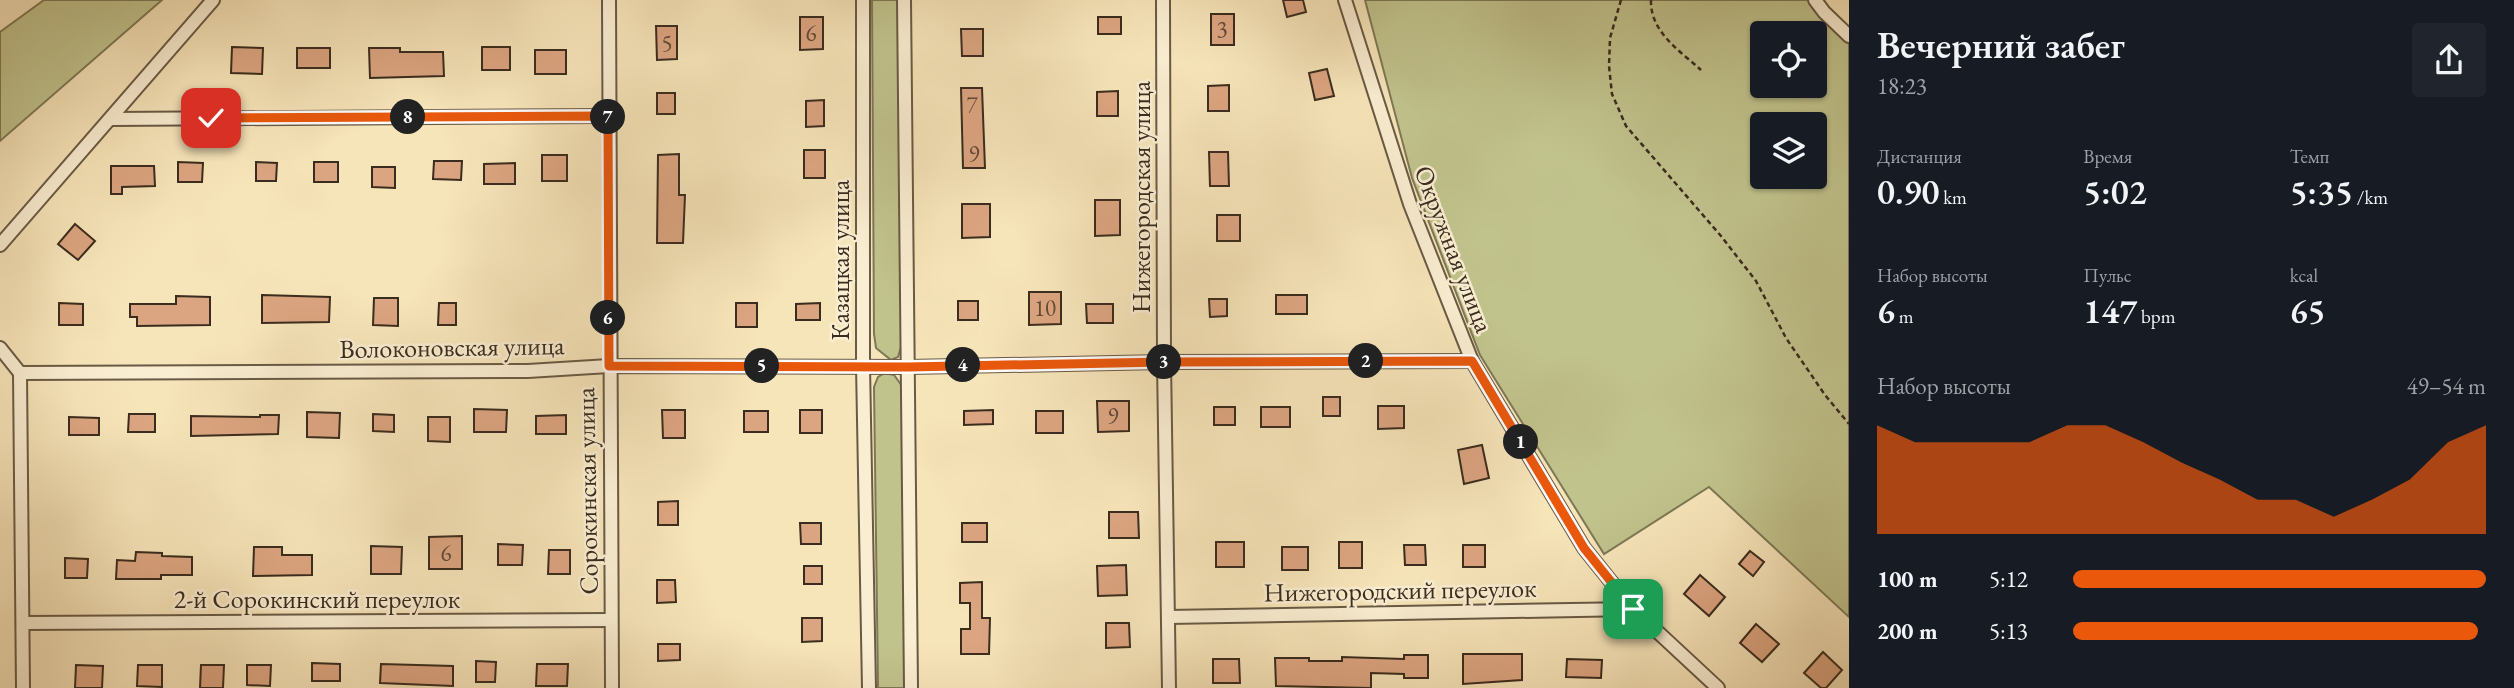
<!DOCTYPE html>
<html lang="ru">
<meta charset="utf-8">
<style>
body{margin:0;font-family:"EB Garamond",serif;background:#20242c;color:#f1f3f6;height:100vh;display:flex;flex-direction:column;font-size:26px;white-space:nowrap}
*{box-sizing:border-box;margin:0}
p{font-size:23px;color:#9ea1a6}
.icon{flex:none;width:38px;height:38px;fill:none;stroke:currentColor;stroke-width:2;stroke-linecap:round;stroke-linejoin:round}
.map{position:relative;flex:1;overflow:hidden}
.drawer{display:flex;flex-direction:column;background:#171b24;width:665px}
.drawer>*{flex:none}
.controls{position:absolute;left:1750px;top:21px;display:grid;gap:14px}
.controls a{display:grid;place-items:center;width:77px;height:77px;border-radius:7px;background:#171b24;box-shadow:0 2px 5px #0004;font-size:35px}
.pin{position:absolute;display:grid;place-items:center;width:60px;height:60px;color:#fff;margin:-30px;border-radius:14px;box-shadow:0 4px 10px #0006}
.km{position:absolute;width:35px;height:35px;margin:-18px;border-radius:50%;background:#222;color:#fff;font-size:19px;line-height:35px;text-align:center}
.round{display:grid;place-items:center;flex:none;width:74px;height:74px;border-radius:7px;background:#20242c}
.overview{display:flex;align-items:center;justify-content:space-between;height:119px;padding:0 28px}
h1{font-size:38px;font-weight:600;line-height:52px}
.figures{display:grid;grid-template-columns:repeat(3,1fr);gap:10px;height:119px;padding:7px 28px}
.figures div{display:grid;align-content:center}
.figures b{font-size:35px;font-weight:600}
.figures small{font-size:19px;font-weight:400}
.figures p{font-size:19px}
.chart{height:196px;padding:14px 28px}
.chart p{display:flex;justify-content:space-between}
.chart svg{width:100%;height:126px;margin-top:7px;fill:#ea580c;opacity:.7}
ul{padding:0 28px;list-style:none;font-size:23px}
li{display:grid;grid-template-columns:112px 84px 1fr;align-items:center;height:52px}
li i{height:18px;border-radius:9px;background:#ea580c}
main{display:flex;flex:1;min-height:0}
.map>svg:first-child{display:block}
.green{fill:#c1c38d;stroke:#7e7856;stroke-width:2;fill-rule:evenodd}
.building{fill:#dca581;stroke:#3a2c1e;stroke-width:2}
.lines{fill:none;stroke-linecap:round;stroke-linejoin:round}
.minor-casing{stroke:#695a45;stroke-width:16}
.path{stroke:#3a2c1e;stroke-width:2.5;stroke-dasharray:5 3.5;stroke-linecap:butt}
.minor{stroke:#faeed2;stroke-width:12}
.route-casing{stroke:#fff;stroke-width:14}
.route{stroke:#ea580c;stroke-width:9}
.labels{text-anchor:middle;stroke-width:5;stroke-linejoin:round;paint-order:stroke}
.number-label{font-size:23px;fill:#624a37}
.street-label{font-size:26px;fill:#3a2c1e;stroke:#faeed2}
</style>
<main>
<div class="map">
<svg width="1849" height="688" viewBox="0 0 1849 688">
<rect width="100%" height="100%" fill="#f7e5ba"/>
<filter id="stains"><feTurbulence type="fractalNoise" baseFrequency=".00286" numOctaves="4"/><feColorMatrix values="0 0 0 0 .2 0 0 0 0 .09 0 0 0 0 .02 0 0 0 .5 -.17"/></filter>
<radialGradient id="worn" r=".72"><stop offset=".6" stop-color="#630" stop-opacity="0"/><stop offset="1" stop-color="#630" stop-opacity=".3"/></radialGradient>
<g class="green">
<polygon points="44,0 162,0 0,141 0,32"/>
<polygon points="872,0 898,0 902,344 898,357 891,360 876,348 874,334"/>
<path d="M1365,0H1811L1821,15L1849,44V617L1709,487L1604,554L1480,355L1412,178ZM1762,33H1815V86H1762ZM1762,124H1815V177H1762Z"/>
<polygon points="885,373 894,375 902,386 906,688 878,688 874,387 878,377"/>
</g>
<g class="building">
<polygon points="1283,0 1303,0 1306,12 1287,17"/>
<rect x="1211" y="14" width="23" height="31"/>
<polygon points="800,17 823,17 823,49 800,50"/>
<rect x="1098" y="17" width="23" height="17"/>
<polygon points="656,26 677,26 677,59 657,60"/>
<polygon points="961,29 983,29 983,56 962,56"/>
<polygon points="232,47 263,48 262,74 231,73"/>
<rect x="482" y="47" width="28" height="23"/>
<rect x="297" y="48" width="33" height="20"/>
<polygon points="369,48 400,48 400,52 443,52 444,76 370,78"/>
<rect x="535" y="50" width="31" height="24"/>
<polygon points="1327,69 1334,96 1315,100 1309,73"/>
<polygon points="1229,85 1229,111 1208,111 1208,86"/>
<polygon points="961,88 982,88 985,168 963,168"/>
<polygon points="1118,91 1118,116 1097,116 1097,92"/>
<rect x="657" y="93" width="18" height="21"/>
<polygon points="824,100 824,126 806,127 806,101"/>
<rect x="804" y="150" width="21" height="28"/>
<polygon points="1209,152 1228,152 1229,186 1210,186"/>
<polygon points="679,154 679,195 685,195 683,243 657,243 658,155"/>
<rect x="542" y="155" width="25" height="26"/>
<polygon points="434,161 462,161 461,180 433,179"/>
<polygon points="178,162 203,163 202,182 178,182"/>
<polygon points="256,162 277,163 276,181 256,181"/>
<rect x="314" y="162" width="24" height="20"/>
<polygon points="515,163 515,184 484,184 484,164"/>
<polygon points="111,166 154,166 155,186 122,187 122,194 111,194"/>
<polygon points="372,167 395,167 395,188 372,187"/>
<polygon points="1095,200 1120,200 1120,235 1095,236"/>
<polygon points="962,204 990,204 990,237 962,238"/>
<rect x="1217" y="215" width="23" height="26"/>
<polygon points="75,224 95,241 78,260 58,244"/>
<polygon points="1029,292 1061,292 1061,324 1029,325"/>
<polygon points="262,295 330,297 329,322 262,323"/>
<rect x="1276" y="295" width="31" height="19"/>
<polygon points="176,296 210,297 210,325 137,326 137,317 130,317 130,304 176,304"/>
<polygon points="374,298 398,298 398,326 373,325"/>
<polygon points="1209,299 1227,299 1227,316 1210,317"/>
<rect x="958" y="301" width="20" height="19"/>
<polygon points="59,303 83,304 83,325 59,325"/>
<polygon points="439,303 456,303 456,325 438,325"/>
<rect x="736" y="303" width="21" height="24"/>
<polygon points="820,303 820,320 796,320 796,304"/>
<polygon points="1086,304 1113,304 1113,323 1087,323"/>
<rect x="1323" y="397" width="17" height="19"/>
<polygon points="1097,401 1129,401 1129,431 1098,432"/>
<polygon points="1378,406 1404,406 1404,428 1378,429"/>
<rect x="1214" y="407" width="21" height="18"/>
<rect x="1261" y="407" width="29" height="20"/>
<polygon points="474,409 507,410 506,432 474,432"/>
<polygon points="662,410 685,410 685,438 663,438"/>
<rect x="800" y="410" width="22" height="23"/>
<polygon points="993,410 993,424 964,425 964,411"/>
<rect x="744" y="411" width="24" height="21"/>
<rect x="1036" y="411" width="27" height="22"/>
<polygon points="307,412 340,413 339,438 307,437"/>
<polygon points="129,414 155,414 155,432 128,432"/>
<polygon points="373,414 394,415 394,432 373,431"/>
<polygon points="260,415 279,415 278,434 191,436 191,416 260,417"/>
<polygon points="566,415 566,434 536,434 536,416"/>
<polygon points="69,417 99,418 99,435 69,435"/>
<polygon points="428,417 450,417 450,442 428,441"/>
<polygon points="1482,445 1489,478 1464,484 1458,450"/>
<polygon points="678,501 678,525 658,525 658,502"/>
<polygon points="1109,512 1138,512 1139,538 1109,538"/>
<polygon points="800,523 821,523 821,544 801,544"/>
<rect x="962" y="523" width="25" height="19"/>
<polygon points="462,536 462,569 429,569 429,537"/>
<rect x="1216" y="542" width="28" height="25"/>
<rect x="1339" y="542" width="23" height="26"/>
<polygon points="498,544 523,545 522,565 498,565"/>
<polygon points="1404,545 1425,545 1426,565 1405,565"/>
<rect x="1463" y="545" width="22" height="22"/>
<polygon points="371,546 402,547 401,574 371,574"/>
<polygon points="254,547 282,547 282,555 312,555 312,575 253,576"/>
<rect x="1282" y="547" width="26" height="23"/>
<polygon points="549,550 570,550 570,574 548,574"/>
<polygon points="1750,551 1764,562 1753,576 1739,564"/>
<polygon points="136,552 162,553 162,556 192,557 192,575 161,575 161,579 116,579 117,560 135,561"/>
<polygon points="65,558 88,559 87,578 65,578"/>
<polygon points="1126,565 1127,595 1098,596 1097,566"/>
<rect x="804" y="566" width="18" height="18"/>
<polygon points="1700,575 1725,597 1709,616 1684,594"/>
<polygon points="657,580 675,580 676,602 657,603"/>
<polygon points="982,582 982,618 990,618 989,654 961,654 961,629 970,629 970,603 960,603 960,583"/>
<polygon points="802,618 822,618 822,641 802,642"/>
<polygon points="1106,623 1129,623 1130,647 1106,648"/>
<polygon points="1756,624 1779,644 1762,662 1740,643"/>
<polygon points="658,644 680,644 680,660 658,661"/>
<polygon points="1823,652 1842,670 1826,688 1821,688 1804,673"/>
<polygon points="1463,654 1522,654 1522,680 1463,684"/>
<polygon points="1404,655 1428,655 1428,678 1404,678 1404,674 1371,673 1371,688 1276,686 1275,658 1309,658 1309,661 1342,661 1342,657 1404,659"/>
<polygon points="1213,659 1239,659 1240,683 1213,683"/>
<polygon points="1567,659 1602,660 1601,678 1566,677"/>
<polygon points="476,661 496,662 495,682 476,682"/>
<polygon points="312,663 340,664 340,681 312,681"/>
<polygon points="381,664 453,666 453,686 380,683"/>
<polygon points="537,664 568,664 567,686 536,686"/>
<polygon points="76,665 103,666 102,688 75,688"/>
<polygon points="138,665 162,665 162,687 137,686"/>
<polygon points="201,665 224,665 223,688 200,688"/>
<polygon points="247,665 271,665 270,686 247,685"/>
</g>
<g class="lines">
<defs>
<g id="minor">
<polyline points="609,0 612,688"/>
<polyline points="863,0 863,366 869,688"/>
<polyline points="904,0 911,688"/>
<polyline points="1163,0 1164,362 1169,688"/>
<polyline points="1345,0 1410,204 1472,361 1584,548 1633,609 1718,688"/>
<polyline points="1815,0 1824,12 1849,36"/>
<polyline points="111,119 608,116"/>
<polyline points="0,245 213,0"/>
<polyline points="0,348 20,373 23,688"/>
<polyline points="20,373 528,371 609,366 908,367 1164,362 1472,361"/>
<polyline points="1168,617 1633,609"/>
<polyline points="23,623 611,620"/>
</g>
</defs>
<use href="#minor" class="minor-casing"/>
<g class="path">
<polyline points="1621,0 1610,38 1609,66 1612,94 1626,126 1721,236 1756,281 1786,338 1825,395 1849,424"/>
<path d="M1651,0C1650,32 1680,51 1701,70"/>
</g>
<use href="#minor" class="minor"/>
</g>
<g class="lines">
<defs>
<polyline id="route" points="211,118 608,116 609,366 908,367 1164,362 1472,361 1584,548 1633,609"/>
</defs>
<use href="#route" class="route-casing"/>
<use href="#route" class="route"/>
</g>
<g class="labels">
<g class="number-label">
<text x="1222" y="37">3</text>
<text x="811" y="41">6</text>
<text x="667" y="51">5</text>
<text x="972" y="113">7</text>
<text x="974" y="162">9</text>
<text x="1045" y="316">10</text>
<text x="1113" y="424">9</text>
<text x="446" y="561">6</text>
</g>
<g class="street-label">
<text transform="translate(1141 197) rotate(-90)" y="9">Нижегородская улица</text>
<text transform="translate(1454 249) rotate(69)" y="9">Окружная улица</text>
<text transform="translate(840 260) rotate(-90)" y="9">Казацкая улица</text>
<text transform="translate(452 347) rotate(-1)" y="9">Волоконовская улица</text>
<text transform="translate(587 491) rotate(-91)" y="9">Сорокинская улица</text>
<text transform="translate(1400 590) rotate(-1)" y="9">Нижегородский переулок</text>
<text x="317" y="608">2-й Сорокинский переулок</text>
</g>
</g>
<rect width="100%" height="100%" filter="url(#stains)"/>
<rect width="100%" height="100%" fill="url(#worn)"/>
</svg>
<div class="controls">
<a><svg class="icon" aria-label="locate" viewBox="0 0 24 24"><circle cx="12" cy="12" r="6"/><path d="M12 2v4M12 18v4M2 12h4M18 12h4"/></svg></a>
<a><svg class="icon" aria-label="layers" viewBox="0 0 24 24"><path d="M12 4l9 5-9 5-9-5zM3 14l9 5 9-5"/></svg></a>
</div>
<div class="pin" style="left:1633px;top:609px;background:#1e9e55"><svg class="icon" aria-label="arrive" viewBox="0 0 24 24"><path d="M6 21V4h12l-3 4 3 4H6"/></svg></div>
<div class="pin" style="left:211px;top:118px;background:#d93025"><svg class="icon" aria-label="check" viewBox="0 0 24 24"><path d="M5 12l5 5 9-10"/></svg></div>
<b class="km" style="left:1521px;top:442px">1</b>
<b class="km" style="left:1366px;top:361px">2</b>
<b class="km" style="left:1164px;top:362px">3</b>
<b class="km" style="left:963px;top:365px">4</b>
<b class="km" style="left:762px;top:366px">5</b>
<b class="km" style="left:608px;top:318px">6</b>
<b class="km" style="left:608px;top:117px">7</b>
<b class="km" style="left:408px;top:117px">8</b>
</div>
<section class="drawer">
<div class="overview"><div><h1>Вечерний забег</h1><p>18:23</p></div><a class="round"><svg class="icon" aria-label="share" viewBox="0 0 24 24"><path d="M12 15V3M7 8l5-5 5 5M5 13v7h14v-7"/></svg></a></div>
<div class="figures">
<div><p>Дистанция</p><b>0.90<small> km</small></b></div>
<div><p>Время</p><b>5:02</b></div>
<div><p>Темп</p><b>5:35<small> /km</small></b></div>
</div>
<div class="figures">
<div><p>Набор высоты</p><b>6<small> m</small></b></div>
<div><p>Пульс</p><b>147<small> bpm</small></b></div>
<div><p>kcal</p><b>65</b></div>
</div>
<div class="chart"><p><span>Набор высоты</span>49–54 m</p>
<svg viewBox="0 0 160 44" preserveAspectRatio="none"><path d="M0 44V6L10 12L20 12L30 12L40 12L50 6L60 6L70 12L80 19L90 25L100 32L110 32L120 38L130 32L140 25L150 12L160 6V44z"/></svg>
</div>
<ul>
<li><b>100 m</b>5:12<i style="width:100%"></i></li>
<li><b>200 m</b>5:13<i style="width:98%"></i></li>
</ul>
</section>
</main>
